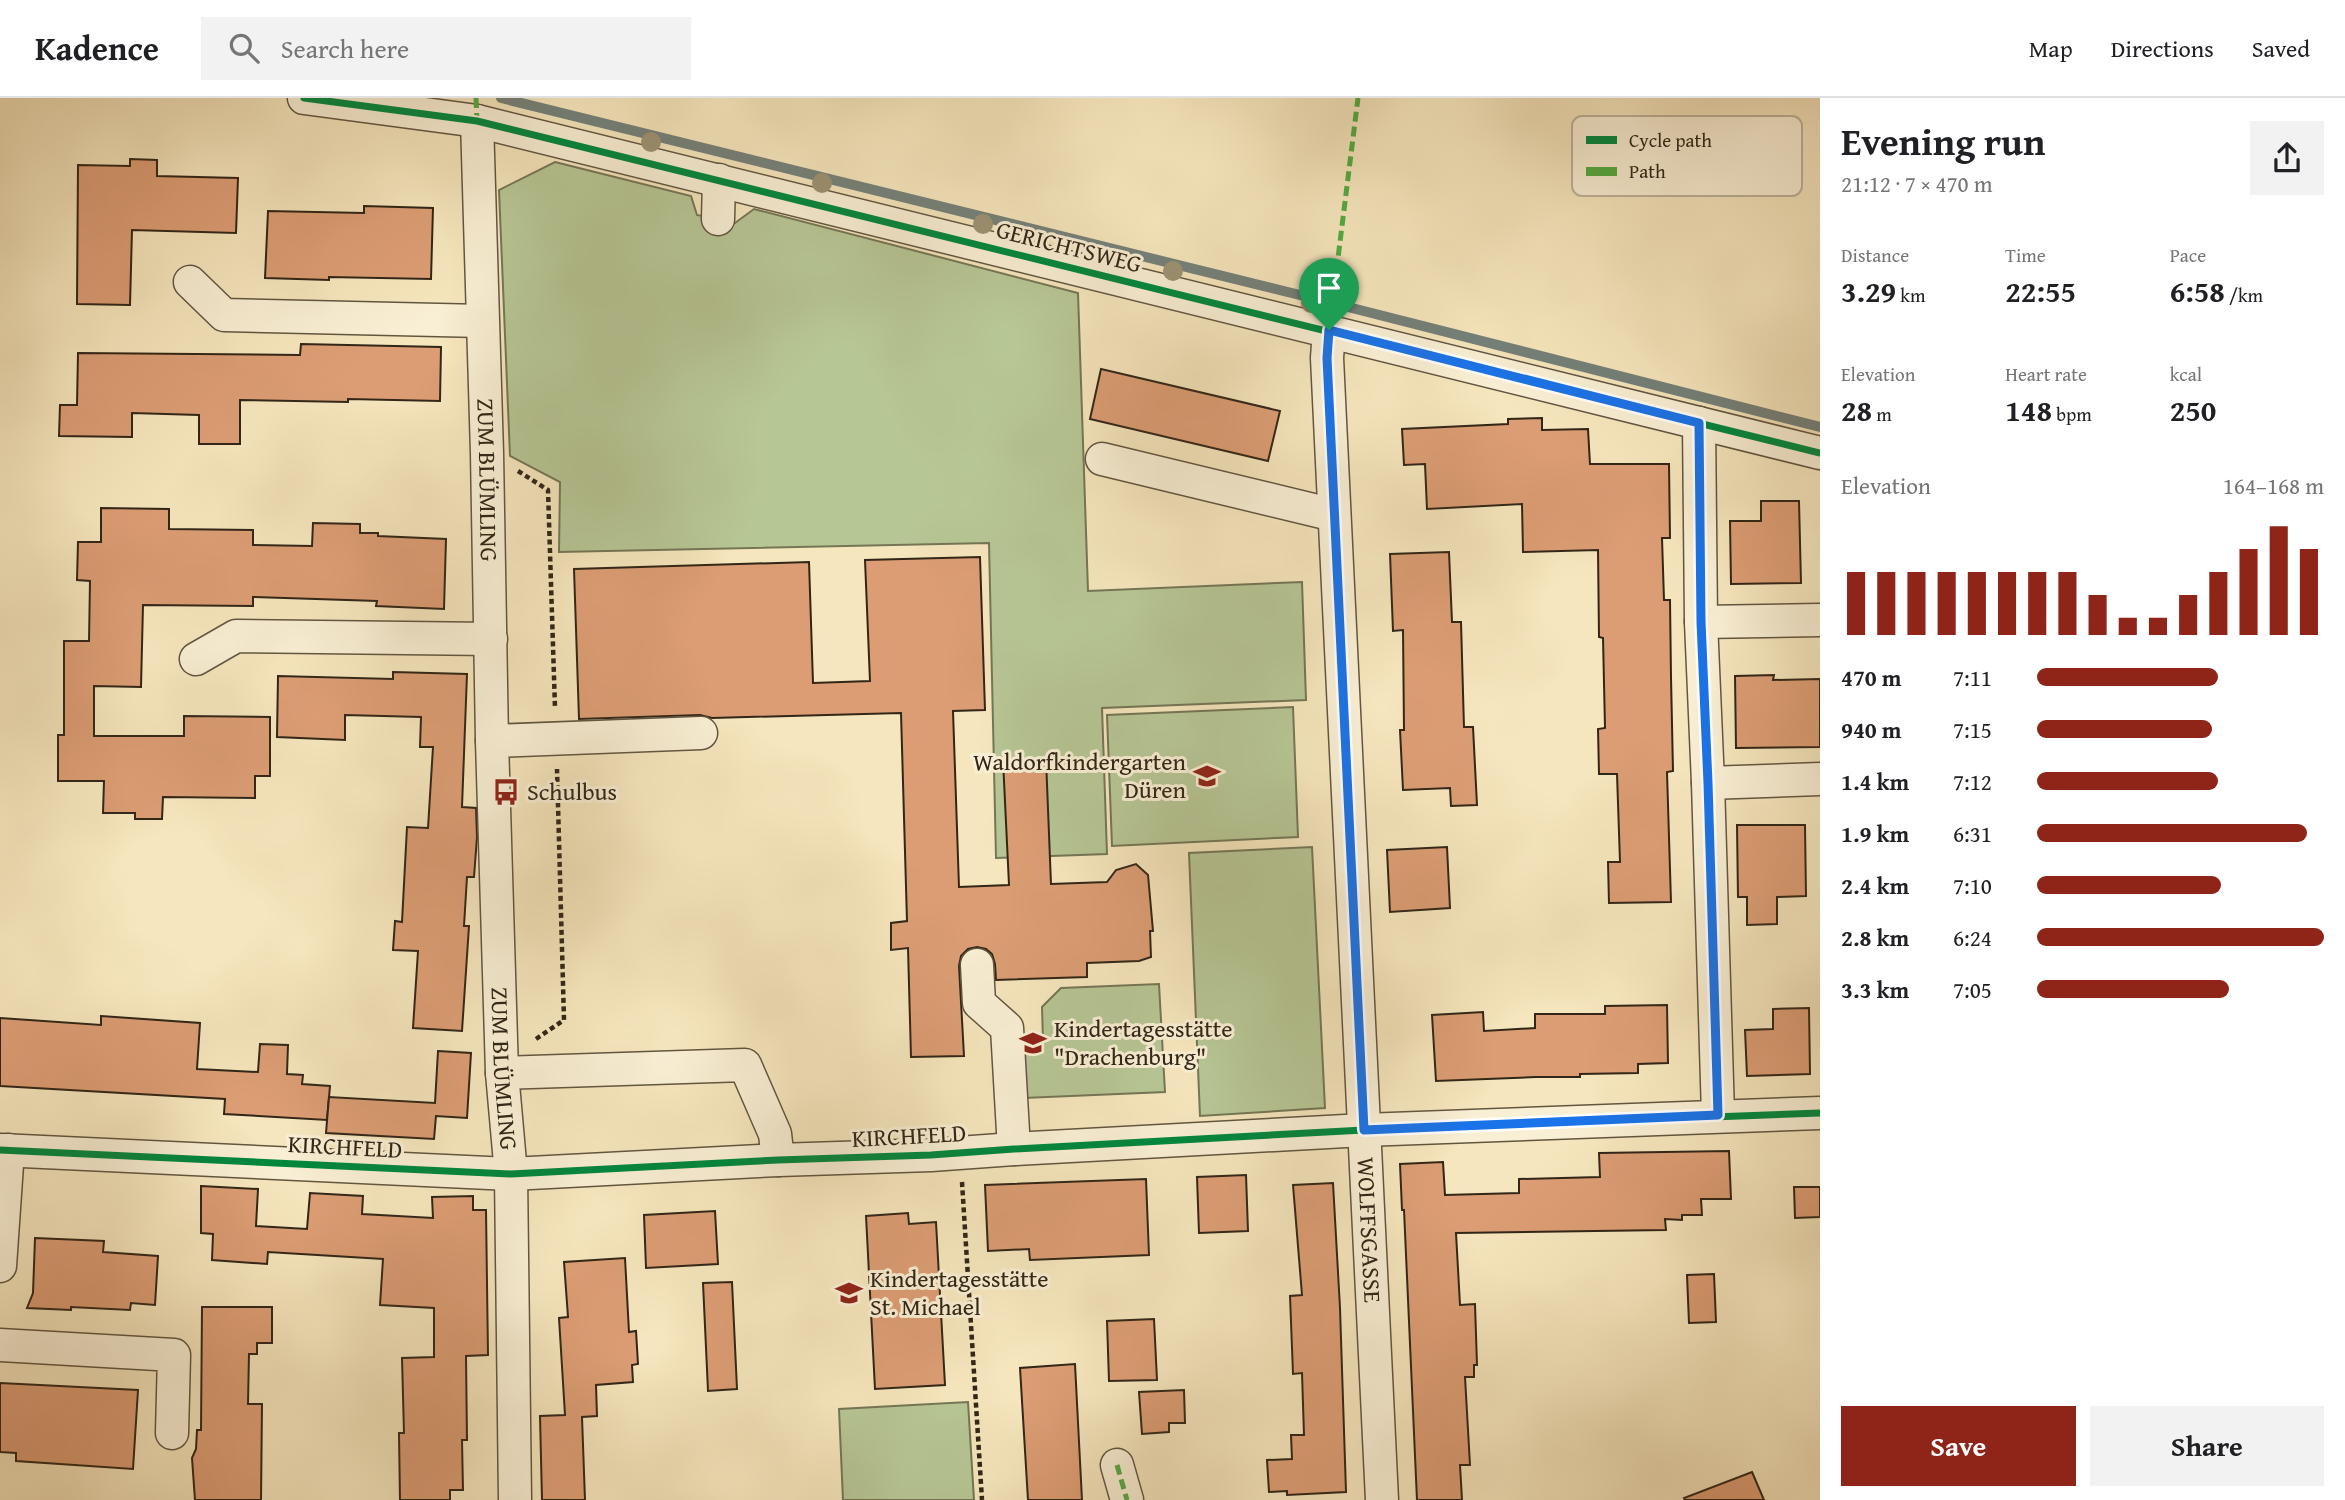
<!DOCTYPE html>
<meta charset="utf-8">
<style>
body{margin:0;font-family:"Gentium Book Plus",serif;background:#f2f2f2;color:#202124;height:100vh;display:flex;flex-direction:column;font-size:26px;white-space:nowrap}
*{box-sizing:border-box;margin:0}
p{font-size:23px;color:#757577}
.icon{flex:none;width:38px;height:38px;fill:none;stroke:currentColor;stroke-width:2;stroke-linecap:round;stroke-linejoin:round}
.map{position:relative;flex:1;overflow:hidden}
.drawer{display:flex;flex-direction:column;background:#fff;width:525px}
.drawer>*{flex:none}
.pin{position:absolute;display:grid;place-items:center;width:60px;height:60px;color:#fff;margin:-72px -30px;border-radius:50% 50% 50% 0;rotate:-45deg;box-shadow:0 0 7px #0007}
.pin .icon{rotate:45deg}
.round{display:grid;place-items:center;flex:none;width:74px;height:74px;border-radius:0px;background:#f2f2f2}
.overview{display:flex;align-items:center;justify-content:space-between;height:119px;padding:0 21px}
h1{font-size:38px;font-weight:600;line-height:52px}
.figures{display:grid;grid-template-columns:repeat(3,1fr);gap:10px;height:119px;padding:7px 21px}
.figures div{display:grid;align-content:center}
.figures b{font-size:30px;font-weight:600}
.figures small{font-size:19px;font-weight:400}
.figures p{font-size:19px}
.chart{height:196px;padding:14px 21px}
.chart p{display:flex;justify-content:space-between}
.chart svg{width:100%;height:126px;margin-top:7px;stroke:#8f2418;stroke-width:6}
.action{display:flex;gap:14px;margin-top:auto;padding:14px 21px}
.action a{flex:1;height:80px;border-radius:0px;background:#8f2418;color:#fff;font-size:28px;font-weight:600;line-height:80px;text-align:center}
.action a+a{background:#f2f2f2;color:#202124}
ul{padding:0 21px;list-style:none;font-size:23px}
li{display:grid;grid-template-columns:112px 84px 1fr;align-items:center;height:52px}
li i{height:18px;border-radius:9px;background:#8f2418}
header{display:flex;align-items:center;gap:42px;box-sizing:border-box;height:98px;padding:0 35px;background:#fff;border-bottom:2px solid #e0e0e0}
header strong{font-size:33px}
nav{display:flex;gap:38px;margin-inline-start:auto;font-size:24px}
.search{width:490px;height:63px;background:#f2f2f2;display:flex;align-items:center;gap:18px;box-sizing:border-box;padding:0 24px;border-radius:0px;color:#757577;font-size:26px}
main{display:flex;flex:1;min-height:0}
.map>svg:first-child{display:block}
.green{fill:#b7c695;stroke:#747656;stroke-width:2}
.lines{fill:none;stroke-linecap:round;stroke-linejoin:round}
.stream{stroke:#74817a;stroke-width:10}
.building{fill:#dc9d74;stroke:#312618;stroke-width:2}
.minor-casing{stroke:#625641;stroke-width:35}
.path{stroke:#312618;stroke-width:4.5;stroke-dasharray:5 3.5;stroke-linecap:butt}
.minor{stroke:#f9efd4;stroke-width:32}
.quiet{stroke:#54aa42;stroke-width:5;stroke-dasharray:10 5;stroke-linecap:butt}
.cycleway-casing{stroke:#f9efd4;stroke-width:11}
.cycleway{stroke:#00873e;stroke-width:7}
.tree{fill:#9c9273}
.route-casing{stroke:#fff;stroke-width:14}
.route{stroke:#1a73e8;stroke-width:9}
.labels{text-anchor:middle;stroke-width:6;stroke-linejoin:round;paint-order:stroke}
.street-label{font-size:24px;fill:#312618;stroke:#f9efd4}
.poi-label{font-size:24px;fill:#312618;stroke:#f9efd4;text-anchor:start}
.key{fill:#f9efd4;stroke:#bdb39c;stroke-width:2}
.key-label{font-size:19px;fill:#312618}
</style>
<header>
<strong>Kadence</strong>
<div class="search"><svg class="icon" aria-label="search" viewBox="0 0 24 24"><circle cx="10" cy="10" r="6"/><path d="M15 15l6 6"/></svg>Search here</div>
<nav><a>Map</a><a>Directions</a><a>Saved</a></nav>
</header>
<main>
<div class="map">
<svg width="1820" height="1402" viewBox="0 0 1820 1402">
<rect width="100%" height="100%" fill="#f6e6bd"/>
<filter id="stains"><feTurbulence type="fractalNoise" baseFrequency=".00286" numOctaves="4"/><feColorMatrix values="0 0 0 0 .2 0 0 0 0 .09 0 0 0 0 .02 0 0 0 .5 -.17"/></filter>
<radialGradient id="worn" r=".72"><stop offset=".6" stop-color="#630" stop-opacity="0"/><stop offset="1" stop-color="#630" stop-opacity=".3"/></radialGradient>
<g class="green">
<polygon points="555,64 691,98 697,117 735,125 754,111 1078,195 1088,493 1302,484 1306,602 1102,610 1107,756 996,760 989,445 559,454 560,384 510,358 499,92"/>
<polygon points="1293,609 1298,739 1112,748 1107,617"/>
<polygon points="1312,749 1325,1010 1200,1018 1189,755"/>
<polygon points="1159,886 1165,994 1024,1000 1021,945 1043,943 1042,909 1061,890"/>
<polygon points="968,1304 974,1402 843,1402 839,1311"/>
</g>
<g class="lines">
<g class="stream">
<polyline points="501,0 1320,202"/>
<polyline points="1348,209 1820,329"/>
</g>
</g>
<g class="building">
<polygon points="130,61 157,62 157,78 238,80 236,135 132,132 130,207 77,206 78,67 130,68"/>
<polygon points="364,108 433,110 431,181 329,179 329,182 265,180 268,113 364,115"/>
<polygon points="301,246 441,249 440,303 348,301 348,304 240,302 240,346 199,346 199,317 132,315 132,339 59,338 60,307 77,307 78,255 300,257"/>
<polygon points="1101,271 1280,313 1268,363 1090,321"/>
<polygon points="1542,320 1542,332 1588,331 1590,366 1669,366 1670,440 1662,440 1664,502 1670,502 1671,579 1673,673 1667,674 1671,804 1609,805 1608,764 1620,764 1617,676 1599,676 1598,631 1605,630 1603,540 1599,539 1598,452 1523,454 1522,406 1427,411 1425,366 1404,367 1402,331 1508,326 1508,321"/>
<polygon points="1761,403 1799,403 1801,485 1731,486 1730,423 1761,423"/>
<polygon points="101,410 169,411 169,431 253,432 253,447 312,448 313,425 360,426 360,435 378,435 378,438 446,441 444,511 376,508 377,503 253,499 253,508 143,507 141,589 94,588 94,638 184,638 184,618 270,619 270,678 255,678 255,700 163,699 162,721 135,721 135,715 103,715 104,683 58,683 58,637 64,637 64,543 89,543 90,483 77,482 78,444 101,444"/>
<polygon points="1449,454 1452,524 1461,524 1464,629 1473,629 1477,707 1451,708 1450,690 1403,692 1400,632 1404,632 1403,532 1393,533 1390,456"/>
<polygon points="980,459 985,612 953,613 959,789 1009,787 1003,662 1046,661 1051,786 1107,784 1116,772 1136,766 1148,777 1153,833 1150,833 1151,859 1139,863 1087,865 1087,879 996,882 995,866 992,856 986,851 977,849 968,851 961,858 959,868 964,958 911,959 908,850 891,852 891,825 907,823 901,615 712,620 700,617 579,621 574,471 809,464 813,585 870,583 865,462"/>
<polygon points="393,574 467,576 462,709 476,710 477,739 474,779 467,779 464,828 469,828 462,933 413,930 418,853 393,852 395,823 402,824 407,729 428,730 433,649 420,649 421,619 345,617 345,642 277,639 278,578 393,581"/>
<polygon points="1774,577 1773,582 1820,581 1820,649 1736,650 1735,578"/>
<polygon points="1737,727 1805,727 1806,798 1777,799 1777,826 1747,827 1747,799 1738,799"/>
<polygon points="1447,749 1450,810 1390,814 1387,752"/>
<polygon points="1667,907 1668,965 1638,966 1638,975 1580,976 1580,979 1536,979 1436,983 1432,917 1483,914 1484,933 1535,930 1535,916 1605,916 1605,908"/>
<polygon points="1809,910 1810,976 1747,978 1745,932 1773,931 1773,911"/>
<polygon points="101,918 200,925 197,971 258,974 260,946 288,947 287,976 303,977 302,986 330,988 327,1022 224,1016 225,1001 0,988 0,920 101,927"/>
<polygon points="438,953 471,955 467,1020 436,1018 434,1041 326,1035 329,999 435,1005"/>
<polygon points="1729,1053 1731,1101 1701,1101 1702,1117 1682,1117 1682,1122 1665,1121 1666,1132 1456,1135 1460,1207 1475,1206 1477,1267 1474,1267 1474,1279 1465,1279 1470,1367 1460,1367 1462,1402 1417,1402 1404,1112 1402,1112 1400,1066 1443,1064 1445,1097 1519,1095 1519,1081 1600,1079 1599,1055"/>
<polygon points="1246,1077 1248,1133 1199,1135 1197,1079"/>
<polygon points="1146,1081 1149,1157 1030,1162 1029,1151 988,1153 985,1087"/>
<polygon points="1333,1085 1340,1210 1346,1394 1287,1397 1287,1393 1269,1394 1267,1362 1292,1361 1291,1337 1304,1337 1302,1275 1293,1276 1290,1198 1302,1197 1293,1087"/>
<polygon points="201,1088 258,1091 256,1128 307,1131 310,1095 363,1098 362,1116 433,1120 432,1099 473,1098 473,1112 486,1112 488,1257 466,1258 467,1342 462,1342 463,1392 450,1392 450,1402 400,1402 399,1335 404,1335 402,1260 434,1259 434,1210 380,1207 383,1161 268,1154 267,1166 212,1162 213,1136 201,1135"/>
<polygon points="1794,1089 1820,1089 1820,1119 1795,1120"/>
<polygon points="715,1113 718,1166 646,1170 644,1117"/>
<polygon points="908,1115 909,1126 936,1124 945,1287 875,1291 866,1118"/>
<polygon points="35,1140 104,1143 103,1154 158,1158 155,1207 131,1205 130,1212 71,1209 71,1212 27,1210 33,1195"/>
<polygon points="625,1160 629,1234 636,1233 638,1266 632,1267 633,1284 596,1287 597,1318 582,1319 585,1402 542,1402 540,1318 565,1317 559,1220 568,1219 564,1164"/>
<polygon points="1714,1176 1716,1224 1689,1225 1687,1177"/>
<polygon points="732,1184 737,1291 708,1293 703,1185"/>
<polygon points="202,1209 272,1209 272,1245 257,1245 257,1256 249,1256 248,1306 262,1306 261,1402 195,1402 192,1360 196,1351 197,1332 201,1332"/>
<polygon points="1154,1221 1157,1282 1109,1283 1107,1223"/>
<polygon points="1075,1266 1082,1402 1028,1402 1020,1270"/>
<polygon points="0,1285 138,1292 133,1371 16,1363 16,1355 0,1354"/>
<polygon points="1184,1292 1185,1325 1169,1325 1169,1334 1142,1336 1139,1294"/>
<polygon points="1752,1374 1764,1402 1685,1402 1684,1400"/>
</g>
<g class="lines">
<defs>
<g id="minor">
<polyline points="304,0 477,23 1820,355"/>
<path id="s1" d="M477,23L487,355L492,643L502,975L511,1076L515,1402"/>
<polyline points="718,121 719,82"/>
<polyline points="190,184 224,217 482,223"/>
<path id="s2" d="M1329,232L1327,260L1382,1402"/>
<polyline points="1699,325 1701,524 1708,685 1718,1017"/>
<polyline points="1102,361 1334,417"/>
<polyline points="1701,524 1820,522"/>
<polyline points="196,561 236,538 491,541"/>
<polyline points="492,643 701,635"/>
<polyline points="1708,685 1820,681"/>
<polyline points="977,867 979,905 1007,930 1014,1051"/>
<polyline points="502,975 745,967 775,1036 778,1062"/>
<polyline points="0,1052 511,1076 778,1062 931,1057 1014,1051 1364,1032 1820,1015"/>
<polyline points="0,1168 8,1052"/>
<polyline points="0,1247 174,1257 172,1335"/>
<polyline points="1117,1367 1127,1402"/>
</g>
</defs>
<use href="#minor" class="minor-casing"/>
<g class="path">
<polyline points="518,373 548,392 555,610"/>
<polyline points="536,941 564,922 557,671"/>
<polyline points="962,1084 982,1402"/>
</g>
<use href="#minor" class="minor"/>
<g class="quiet">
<polyline points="476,0 477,23"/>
<polyline points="1329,232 1358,0"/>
<polyline points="1117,1367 1127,1402"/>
</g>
<defs>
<g id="cycleway">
<polyline points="304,0 477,23 1820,355"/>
<polyline points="0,1052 511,1076 778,1062 931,1057 1014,1051 1364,1032 1820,1015"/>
</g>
</defs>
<use href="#cycleway" class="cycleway-casing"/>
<use href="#cycleway" class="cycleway"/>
</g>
<g class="tree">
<circle cx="651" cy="44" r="10"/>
<circle cx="822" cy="85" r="10"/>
<circle cx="983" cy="126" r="10"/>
<circle cx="1173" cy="173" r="10"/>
<circle cx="1311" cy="205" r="10"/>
</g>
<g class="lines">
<defs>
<polygon id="route" points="1329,232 1699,325 1701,524 1708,685 1718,1017 1364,1032 1327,260"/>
</defs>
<use href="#route" class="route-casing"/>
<use href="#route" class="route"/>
</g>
<defs>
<symbol id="school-bare" viewBox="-9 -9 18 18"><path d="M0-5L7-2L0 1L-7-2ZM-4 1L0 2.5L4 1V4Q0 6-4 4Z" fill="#8f2418" stroke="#f9efd4" stroke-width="2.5" paint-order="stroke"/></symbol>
<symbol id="bus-bare" viewBox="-9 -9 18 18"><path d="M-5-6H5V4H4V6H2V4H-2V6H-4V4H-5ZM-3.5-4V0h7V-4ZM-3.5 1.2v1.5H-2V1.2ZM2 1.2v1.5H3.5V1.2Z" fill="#8f2418" stroke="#f9efd4" stroke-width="2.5" paint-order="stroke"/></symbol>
</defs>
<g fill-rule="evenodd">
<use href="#school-bare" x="1188" y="659" width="38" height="38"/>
<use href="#bus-bare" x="487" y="675" width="38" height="38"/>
<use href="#school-bare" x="1014" y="926" width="38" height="38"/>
<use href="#school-bare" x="830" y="1176" width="38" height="38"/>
</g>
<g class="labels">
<g class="street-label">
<text transform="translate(1069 149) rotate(14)" y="8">GERICHTSWEG</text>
<text dy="8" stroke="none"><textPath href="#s1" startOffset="359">ZUM BLÜMLING</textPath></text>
<text dy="8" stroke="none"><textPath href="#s1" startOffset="948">ZUM BLÜMLING</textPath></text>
<text transform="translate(909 1038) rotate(-3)" y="8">KIRCHFELD</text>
<text transform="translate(345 1049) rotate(3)" y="8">KIRCHFELD</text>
<text dy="8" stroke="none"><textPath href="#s2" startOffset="901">WOLFFSGASSE</textPath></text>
</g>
<g class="poi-label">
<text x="1186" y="672" text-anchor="end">Waldorfkindergarten<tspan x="1186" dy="28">Düren</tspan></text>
<text x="527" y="702">Schulbus</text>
<text x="1054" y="939">Kindertagesstätte<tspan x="1054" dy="28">"Drachenburg"</tspan></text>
<text x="870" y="1189">Kindertagesstätte<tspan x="870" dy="28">St. Michael</tspan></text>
</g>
</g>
<rect x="1572" y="18" width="230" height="80" rx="10" class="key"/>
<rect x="1586" y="38" width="31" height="8" fill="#00873e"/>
<rect x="1586" y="69" width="31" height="9" fill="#54aa42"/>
<g class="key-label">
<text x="1629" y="49">Cycle path</text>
<text x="1629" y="80">Path</text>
</g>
<rect width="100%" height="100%" filter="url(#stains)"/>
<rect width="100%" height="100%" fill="url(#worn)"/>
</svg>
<div class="pin" style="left:1329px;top:232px;background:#1e9e55"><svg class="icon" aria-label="arrive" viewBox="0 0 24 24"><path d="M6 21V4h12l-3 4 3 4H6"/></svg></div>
</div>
<section class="drawer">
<div class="overview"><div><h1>Evening run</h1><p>21:12 · 7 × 470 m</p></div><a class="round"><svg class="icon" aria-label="share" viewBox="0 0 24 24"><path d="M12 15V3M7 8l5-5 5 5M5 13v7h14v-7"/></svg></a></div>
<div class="figures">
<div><p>Distance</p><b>3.29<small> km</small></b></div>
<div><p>Time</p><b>22:55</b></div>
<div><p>Pace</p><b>6:58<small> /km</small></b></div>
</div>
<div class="figures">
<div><p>Elevation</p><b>28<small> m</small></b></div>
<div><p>Heart rate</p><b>148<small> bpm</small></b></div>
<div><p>kcal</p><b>250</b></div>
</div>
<div class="chart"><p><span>Elevation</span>164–168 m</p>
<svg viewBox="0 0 160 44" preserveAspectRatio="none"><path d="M5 44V22M15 44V22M25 44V22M35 44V22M45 44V22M55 44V22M65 44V22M75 44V22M85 44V30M95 44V38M105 44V38M115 44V30M125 44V22M135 44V14M145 44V6M155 44V14"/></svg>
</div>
<ul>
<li><b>470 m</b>7:11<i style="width:63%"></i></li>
<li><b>940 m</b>7:15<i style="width:61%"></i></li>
<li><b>1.4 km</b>7:12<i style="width:63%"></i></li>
<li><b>1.9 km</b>6:31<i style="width:94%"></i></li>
<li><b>2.4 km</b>7:10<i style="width:64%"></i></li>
<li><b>2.8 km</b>6:24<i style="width:100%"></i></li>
<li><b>3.3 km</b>7:05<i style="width:67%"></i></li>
</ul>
<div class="action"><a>Save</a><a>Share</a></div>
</section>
</main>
